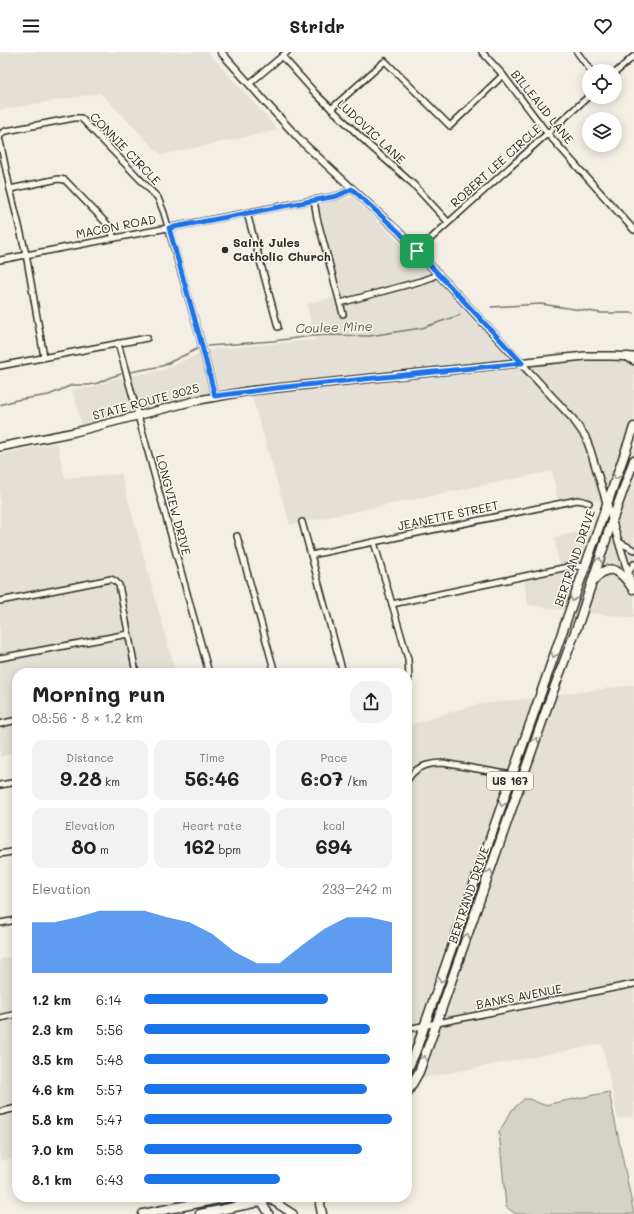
<!DOCTYPE html>
<meta charset="utf-8">
<style>
body{margin:0;font-family:Mali,sans-serif;background:#f2f2f2;color:#222;height:100vh;display:flex;flex-direction:column;font-size:15px;white-space:nowrap}
*{box-sizing:border-box;margin:0}
p{font-size:13px;color:#767676}
.icon{flex:none;width:22px;height:22px;fill:none;stroke:currentColor;stroke-width:2;stroke-linecap:round;stroke-linejoin:round}
.map{position:relative;flex:1;overflow:hidden}
.panel{position:absolute;left:12px;top:616px;width:400px;height:534px;display:flex;flex-direction:column;background:#fff;border-radius:16px;box-shadow:0 2px 10px #0003}
.panel>*{flex:none}
.controls{position:absolute;left:582px;top:12px;display:grid;gap:8px}
.controls a{display:grid;place-items:center;width:40px;height:40px;border-radius:50%;background:#fff;box-shadow:0 2px 10px #0003;font-size:20px}
.pin{position:absolute;display:grid;place-items:center;width:34px;height:34px;color:#fff;margin:-17px;border-radius:8px;box-shadow:0 2px 6px #0006}
.round{display:grid;place-items:center;flex:none;width:42px;height:42px;border-radius:16px;background:#f2f2f2}
.head{display:flex;align-items:center;justify-content:space-between;height:68px;padding:0 20px}
h1{font-size:22px;font-weight:800;line-height:30px}
.stats{display:grid;grid-template-columns:repeat(3,1fr);gap:6px;height:68px;padding:4px 20px}
.stats div{display:grid;align-content:center;border-radius:10px;background:#f2f2f2;text-align:center}
.stats b{font-size:20px;font-weight:800}
.stats small{font-size:11px;font-weight:400}
.stats p{font-size:11px}
.chart{height:112px;padding:8px 20px}
.chart p{display:flex;justify-content:space-between}
.chart svg{width:100%;height:72px;margin-top:4px;fill:#1a73e8;opacity:.7}
ul{padding:0 20px;list-style:none;font-size:13px}
li{display:grid;grid-template-columns:64px 48px 1fr;align-items:center;height:30px}
li i{height:10px;border-radius:5px;background:#1a73e8}
header{display:flex;justify-content:space-between;align-items:center;height:52px;padding:0 20px;background:#fff;font-size:18px;font-weight:800}
.map>svg:first-child{display:block}
.built{fill:#e4e0d6}
.green{fill:#d5d2c9;stroke:#807e7a}
.lines{fill:none;stroke-linecap:round;stroke-linejoin:round}
.stream{stroke:#787772;stroke-width:1.5}
.minor-casing{stroke:#2b2b2b;stroke-width:8}
.tertiary-casing{stroke:#2b2b2b;stroke-width:9}
.secondary-casing{stroke:#2b2b2b;stroke-width:10}
.primary-casing{stroke:#2b2b2b;stroke-width:11}
.minor{stroke:#fbf7ec;stroke-width:5}
.tertiary{stroke:#fbf7ec;stroke-width:6}
.secondary{stroke:#fbf7ec;stroke-width:7}
.primary{stroke:#fbf7ec;stroke-width:8}
.oneway{stroke:#93918c}
.route-casing{stroke:#fff;stroke-width:8}
.route{stroke:#1a73e8;stroke-width:5}
.poi-dot{fill:#2b2b2b;stroke:#fbf7ec;stroke-width:1.5}
.labels{text-anchor:middle;stroke-width:3;stroke-linejoin:round;paint-order:stroke}
.shield{fill:#fbf7ec;stroke:#696865;stroke-width:1}
.shield-label{font-size:11px;font-weight:bold;fill:#2b2b2b}
.street-label{font-size:12px;fill:#2b2b2b;stroke:#fbf7ec}
.poi-label{font-size:12px;font-weight:bold;fill:#2b2b2b;stroke:#fbf7ec;text-anchor:start}
.water-label{font-size:13px;font-style:italic;fill:#585755;stroke:#fbf7ec}
</style>
<header><svg class="icon" aria-label="menu" viewBox="0 0 24 24"><path d="M4 6h16M4 12h16M4 18h16"/></svg>Stridr<svg class="icon" aria-label="heart" viewBox="0 0 24 24"><path d="M12 20l-8-8c-3-5 5-10 8-4 3-6 11-1 8 4z"/></svg></header>
<div class="map">
<svg width="634" height="1162" viewBox="0 0 634 1162">
<rect width="100%" height="100%" fill="#f3efe4"/>
<filter id="ink" filterUnits="userSpaceOnUse"><feTurbulence type="fractalNoise" baseFrequency=".025" numOctaves="2"/><feDisplacementMap in="SourceGraphic" scale="8" xChannelSelector="R" yChannelSelector="G"/><feConvolveMatrix kernelMatrix="1 2 1 2 8 2 1 2 1" color-interpolation-filters="sRGB"/></filter>
<g filter="url(#ink)">
<g class="built">
<polygon points="0,0 208,0 278,78 161,103 100,41 0,58"/>
<polygon points="353,145 522,311 585,304 634,308 634,566 561,558 528,553 524,529 561,520 554,485 594,477 601,451 596,448 559,455 552,419 290,473 252,345 137,364 82,374 72,337 91,336 114,327 164,318 207,298 315,288 307,252 342,243 318,153"/>
<polygon points="57,391 65,426 121,422 176,621 17,621 17,701 0,705 0,402"/>
<polygon points="634,633 634,1064 618,1067 602,992 407,1029 407,674 474,653"/>
<polygon points="17,904 17,1105 0,1109 0,907"/>
</g>
<polygon class="green" points="609,1040 634,1162 516,1162 506,1155 499,1080 512,1058 524,1047 529,1047 544,1053"/>
<g class="lines">
<g class="stream">
<polyline points="491,255 541,252 601,261 634,261"/>
<polyline points="208,294 273,289 312,284 326,283 369,284 422,276 460,263"/>
<polyline points="131,320 162,314 197,297"/>
<polyline points="0,353 16,348 49,343 72,333 89,333 98,331 111,325 121,322"/>
</g>
<defs>
<g id="minor">
<polyline points="482,0 503,23 547,81 634,178"/>
<polyline points="577,0 591,19"/>
<polyline points="282,4 316,42 370,94 413,132 448,170"/>
<polyline points="615,21 634,4"/>
<polyline points="249,32 287,0"/>
<polyline points="331,57 385,9 450,74 503,23"/>
<polyline points="0,84 3,80 6,79 74,66 81,66 158,146 164,161 198,279 215,344"/>
<polyline points="0,89 10,137 26,202 44,305"/>
<polyline points="10,137 58,127 65,128 110,175 114,186"/>
<polyline points="314,148 317,166 343,262"/>
<polyline points="247,161 278,275"/>
<polyline points="417,199 589,44"/>
<polyline points="0,208 314,148 337,144 352,137"/>
<polyline points="340,251 421,229 432,225 438,221"/>
<polyline points="118,291 209,621"/>
<polyline points="0,314 147,286"/>
<polyline points="302,470 343,621"/>
<polyline points="237,484 275,621"/>
<polyline points="374,490 408,607 409,625 407,632"/>
<polyline points="619,490 634,498"/>
<polyline points="311,503 577,448 583,449 589,451"/>
<polyline points="628,521 634,512"/>
<polyline points="0,549 111,527 115,529 119,533 136,621"/>
<polyline points="392,552 568,515 576,514 585,515"/>
<polyline points="0,606 128,582"/>
<polyline points="0,672 17,668"/>
<path d="M407,729C414,715 428,711 443,711L512,723"/>
<polyline points="0,733 17,730"/>
<polyline points="0,802 17,799"/>
<polyline points="0,871 17,868"/>
<polyline points="0,966 17,962"/>
<polyline points="407,977 634,932"/>
<polyline points="0,1060 17,1056"/>
</g>
<polyline id="tertiary" points="221,0 267,52 302,90 399,180 573,367 585,384 590,397 632,533"/>
<g id="secondary">
<polyline points="0,395 75,380 194,349 248,339 585,304 612,304 634,305"/>
<polyline points="270,1147 293,1162"/>
<polyline points="261,1149 269,1162"/>
</g>
<g id="primary">
<polyline points="628,305 634,308"/>
<path d="M594,528C610,508 622,520 633,537"/>
<polyline points="407,1019 415,1001 634,375"/>
<polyline points="407,1041 419,1020 432,984 549,650 580,567 612,469 634,408"/>
<polyline points="321,1145 320,1152 322,1162"/>
<polyline points="143,1162 229,1145"/>
<polyline points="200,1162 254,1151 277,1145"/>
</g>
</defs>
<use href="#minor" class="minor-casing"/>
<use href="#tertiary" class="tertiary-casing"/>
<use href="#secondary" class="secondary-casing"/>
<use href="#primary" class="primary-casing"/>
<use href="#minor" class="minor"/>
<use href="#tertiary" class="tertiary"/>
<use href="#secondary" class="secondary"/>
<use href="#primary" class="primary"/>
</g>
<defs><path id="oneway-chevron" d="M-2-3.5L2.5 0L-2 3.5" fill="none" stroke-width="1.6" stroke-linecap="round" stroke-linejoin="round"/></defs>
<g class="oneway">
<use href="#oneway-chevron" transform="translate(616 425) rotate(109)"/>
<use href="#oneway-chevron" transform="translate(599 508) rotate(-72)"/>
<use href="#oneway-chevron" transform="translate(573 547) rotate(109)"/>
<use href="#oneway-chevron" transform="translate(554 603) rotate(109)"/>
<use href="#oneway-chevron" transform="translate(536 688) rotate(-71)"/>
<use href="#oneway-chevron" transform="translate(502 752) rotate(109)"/>
<use href="#oneway-chevron" transform="translate(490 820) rotate(-71)"/>
<use href="#oneway-chevron" transform="translate(467 884) rotate(-71)"/>
<use href="#oneway-chevron" transform="translate(441 928) rotate(109)"/>
<use href="#oneway-chevron" transform="translate(424 1006) rotate(-69)"/>
</g>
</g>
<g class="lines" filter="url(#ink)">
<defs>
<polygon id="route" points="352,137 399,180 522,311 276,336 215,344 198,279 169,176 337,144"/>
</defs>
<use href="#route" class="route-casing"/>
<use href="#route" class="route"/>
</g>
<circle class="poi-dot" cx="225" cy="198" r="4"/>
<g class="labels">
<rect class="shield" x="487" y="720" width="46" height="18" rx="3"/>
<g class="shield-label">
<text x="510" y="733">US 167</text>
</g>
<g class="street-label">
<text transform="translate(542 55) rotate(51)" y="4">BILLEAUD LANE</text>
<text transform="translate(371 80) rotate(43)" y="4">LUDOVIC LANE</text>
<text transform="translate(125 97) rotate(46)" y="4">CONNIE CIRCLE</text>
<text transform="translate(496 114) rotate(-42)" y="4">ROBERT LEE CIRCLE</text>
<text transform="translate(116 175) rotate(-11)" y="4">MACON ROAD</text>
<text transform="translate(146 350) rotate(-15)" y="4">STATE ROUTE 3025</text>
<text transform="translate(173 453) rotate(75)" y="4">LONGVIEW DRIVE</text>
<text transform="translate(448 464) rotate(-12)" y="4">JEANETTE STREET</text>
<text transform="translate(575 506) rotate(-71)" y="4">BERTRAND DRIVE</text>
<text transform="translate(469 843) rotate(-71)" y="4">BERTRAND DRIVE</text>
<text transform="translate(519 945) rotate(-11)" y="4">BANKS AVENUE</text>
</g>
<g class="poi-label">
<text x="233" y="195">Saint Jules<tspan x="233" dy="14">Catholic Church</tspan></text>
</g>
<g class="water-label">
<text transform="translate(334 275) rotate(-2)" y="5">Coulee Mine</text>
</g>
</g>
</svg>
<div class="controls">
<a><svg class="icon" aria-label="locate" viewBox="0 0 24 24"><circle cx="12" cy="12" r="6"/><path d="M12 2v4M12 18v4M2 12h4M18 12h4"/></svg></a>
<a><svg class="icon" aria-label="layers" viewBox="0 0 24 24"><path d="M12 4l9 5-9 5-9-5zM3 14l9 5 9-5"/></svg></a>
</div>
<div class="pin" style="left:417px;top:199px;background:#1e9e55"><svg class="icon" aria-label="arrive" viewBox="0 0 24 24"><path d="M6 21V4h12l-3 4 3 4H6"/></svg></div>
<section class="panel">
<div class="head"><div><h1>Morning run</h1><p>08:56 · 8 × 1.2 km</p></div><a class="round"><svg class="icon" aria-label="share" viewBox="0 0 24 24"><path d="M12 15V3M7 8l5-5 5 5M5 13v7h14v-7"/></svg></a></div>
<div class="stats">
<div><p>Distance</p><b>9.28<small> km</small></b></div>
<div><p>Time</p><b>56:46</b></div>
<div><p>Pace</p><b>6:07<small> /km</small></b></div>
</div>
<div class="stats">
<div><p>Elevation</p><b>80<small> m</small></b></div>
<div><p>Heart rate</p><b>162<small> bpm</small></b></div>
<div><p>kcal</p><b>694</b></div>
</div>
<div class="chart"><p><span>Elevation</span>233–242 m</p>
<svg viewBox="0 0 160 44" preserveAspectRatio="none"><path d="M0 44V13L10 13L20 10L30 6L40 6L50 6L60 10L70 13L80 20L90 31L100 38L110 38L120 27L130 17L140 10L150 10L160 13V44z"/></svg>
</div>
<ul>
<li><b>1.2 km</b>6:14<i style="width:74%"></i></li>
<li><b>2.3 km</b>5:56<i style="width:91%"></i></li>
<li><b>3.5 km</b>5:48<i style="width:99%"></i></li>
<li><b>4.6 km</b>5:57<i style="width:90%"></i></li>
<li><b>5.8 km</b>5:47<i style="width:100%"></i></li>
<li><b>7.0 km</b>5:58<i style="width:88%"></i></li>
<li><b>8.1 km</b>6:43<i style="width:55%"></i></li>
</ul>
</section>
</div>
